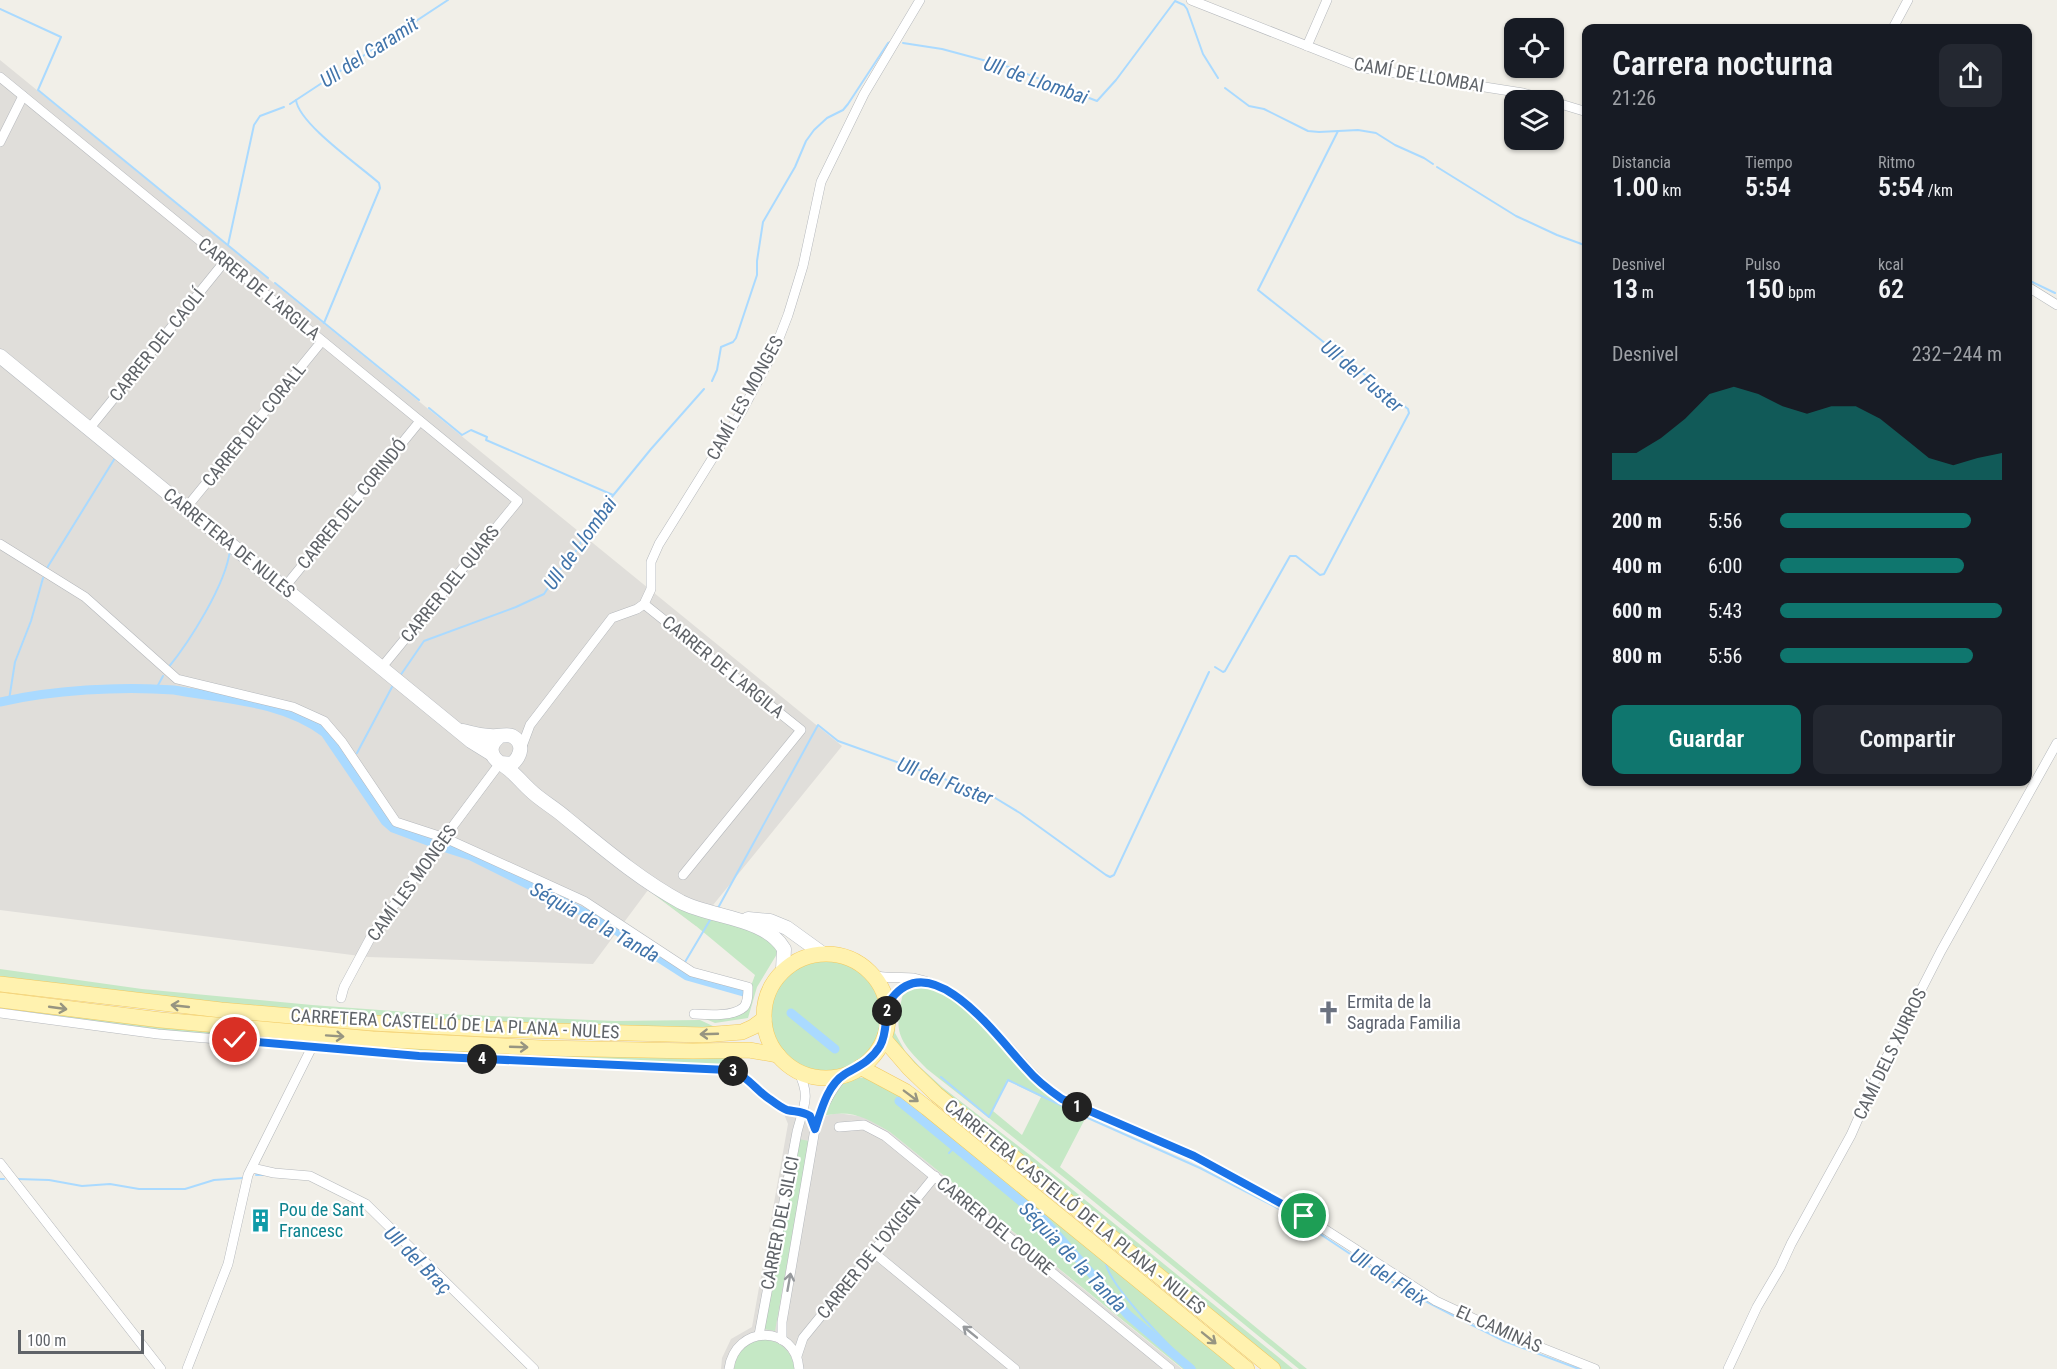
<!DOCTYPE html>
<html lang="es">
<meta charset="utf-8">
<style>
body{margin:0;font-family:"Roboto Condensed",sans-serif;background:#242831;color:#f1f3f6;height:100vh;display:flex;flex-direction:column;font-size:22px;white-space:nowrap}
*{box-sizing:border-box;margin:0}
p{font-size:20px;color:#9ea1a6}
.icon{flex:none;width:33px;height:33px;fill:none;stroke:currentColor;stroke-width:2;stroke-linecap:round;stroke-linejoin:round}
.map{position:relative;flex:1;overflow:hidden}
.panel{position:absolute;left:1582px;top:24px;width:450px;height:762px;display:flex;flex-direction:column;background:#171b24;border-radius:12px;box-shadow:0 2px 4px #0004}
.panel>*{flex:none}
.tools{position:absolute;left:1504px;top:18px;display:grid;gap:12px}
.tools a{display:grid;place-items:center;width:60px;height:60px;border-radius:12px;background:#171b24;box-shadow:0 2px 4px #0004;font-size:30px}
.scale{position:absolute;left:18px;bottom:15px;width:126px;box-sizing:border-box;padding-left:6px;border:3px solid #5f6368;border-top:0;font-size:16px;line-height:21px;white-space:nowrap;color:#5f6368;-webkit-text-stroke:4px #fff;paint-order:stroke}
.pin{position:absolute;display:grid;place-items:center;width:51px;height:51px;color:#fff;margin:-26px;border:3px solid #fff;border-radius:50%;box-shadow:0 2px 6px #0007}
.km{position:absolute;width:30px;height:30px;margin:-15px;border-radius:50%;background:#222;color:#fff;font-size:16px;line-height:30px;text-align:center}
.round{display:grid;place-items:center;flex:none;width:63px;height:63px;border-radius:12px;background:#242831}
.summary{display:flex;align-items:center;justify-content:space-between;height:102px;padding:0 30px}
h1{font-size:33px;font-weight:600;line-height:45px}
.figures{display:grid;grid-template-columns:repeat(3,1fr);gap:9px;height:102px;padding:6px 30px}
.figures div{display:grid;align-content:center}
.figures b{font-size:26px;font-weight:600}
.figures small{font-size:16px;font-weight:400}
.figures p{font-size:16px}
.chart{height:168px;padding:12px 30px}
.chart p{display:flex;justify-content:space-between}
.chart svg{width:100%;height:108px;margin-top:6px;fill:#0f766e;opacity:.7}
.action{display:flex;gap:12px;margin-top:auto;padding:12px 30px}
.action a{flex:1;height:69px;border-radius:12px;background:#0f766e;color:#fff;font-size:24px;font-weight:600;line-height:69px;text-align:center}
.action a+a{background:#242831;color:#f1f3f6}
ul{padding:0 30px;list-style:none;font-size:20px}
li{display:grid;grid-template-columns:96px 72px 1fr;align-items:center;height:45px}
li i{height:15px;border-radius:8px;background:#0f766e}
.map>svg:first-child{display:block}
.industrial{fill:#e0deda}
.green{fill:#c5e8c5;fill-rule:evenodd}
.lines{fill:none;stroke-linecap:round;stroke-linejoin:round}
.stream{stroke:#aadaff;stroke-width:2}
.canal{stroke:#aadaff;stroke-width:9}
.street-casing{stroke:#b5b8bc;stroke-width:10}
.secondary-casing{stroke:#b6babf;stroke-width:15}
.primary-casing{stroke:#f2c960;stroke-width:16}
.street{stroke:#fff;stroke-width:9}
.secondary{stroke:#fff;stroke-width:14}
.primary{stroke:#fff2af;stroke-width:15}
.oneway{stroke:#979581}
.oneway2{stroke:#979a9d}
.route-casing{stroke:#fff;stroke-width:12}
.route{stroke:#1a73e8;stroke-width:8}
.labels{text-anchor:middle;stroke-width:4.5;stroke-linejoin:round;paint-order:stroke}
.street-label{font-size:18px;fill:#5f6368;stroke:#fff}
.worship-label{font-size:18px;fill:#5b616d;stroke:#fff;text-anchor:start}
.culture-label{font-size:18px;fill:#0d838f;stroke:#fff;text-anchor:start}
.water-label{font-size:20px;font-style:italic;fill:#4174aa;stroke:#fff}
</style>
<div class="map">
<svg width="2057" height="1369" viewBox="0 0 2057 1369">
<rect width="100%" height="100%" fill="#f1efe8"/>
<g class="industrial">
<polygon points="0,60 842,746 696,926 648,890 593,964 368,957 0,910"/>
<polygon points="837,1113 865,1117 890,1132 1182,1369 721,1369 722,1358 731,1339 752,1327 788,1124 784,1114 821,1117"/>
</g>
<g class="green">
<polygon points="648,890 753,928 780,949 757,987 748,1018 715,1023 701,1017 743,1008 755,975 696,926"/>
<circle cx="826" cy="1016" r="56"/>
<polygon points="0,969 142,989 312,1005 420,1013 615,1021 700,1020 715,1027 735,1025 735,1028 571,1028 309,1013 0,979"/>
<path d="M922,984L935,987L973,1012L1061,1102L1087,1115L1060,1167L1307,1369H1299L1076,1187L927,1069C897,1039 893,1032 904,990ZM1007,1080L1041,1097L1022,1135L993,1111Z"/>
<path d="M900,995L896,1005L895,1033L905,1051L919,1066L942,1087L1030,1155L1293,1369H1280L948,1098L893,1041C889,1027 888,1005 900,995Z"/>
<polygon points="0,1006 55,1013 734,1055 733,1065 736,1069 707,1064 436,1053 222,1038 0,1011"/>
<path d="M855,1077L865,1078L891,1088L1240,1369H1183L890,1132C865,1117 851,1109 822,1116L842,1082Z"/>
<polygon points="799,1139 809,1141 775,1331 764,1329"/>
<path d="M760,1339C780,1340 791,1349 795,1369H734C737,1352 744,1344 760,1339Z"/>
</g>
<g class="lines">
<g class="stream">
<polyline points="0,9 61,37 38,90 268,278"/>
<polyline points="903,43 942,49 1009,67 1097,101 1116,80 1175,1 1184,5 1187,9 1203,54 1218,78"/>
<polyline points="1225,88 1249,106 1264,109 1308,131 1319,132 1358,130 1376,133 1395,145 1424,158 1433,164"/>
<path d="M296,100C299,124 360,166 379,183L380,188L324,323"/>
<polyline points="290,104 448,0"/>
<polyline points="1437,167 1516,216 1557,235 1587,246"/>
<polyline points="228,245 254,125 260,116 284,107"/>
<polyline points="2028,280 2055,293"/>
<polyline points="275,283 419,400"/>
<polyline points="712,381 717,370 721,347 733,342 736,338 757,275 757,261 763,222 795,167 806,141 814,130 827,118 843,110 848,104 888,43 891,42"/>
<polyline points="429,408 462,435 471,430 487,437 486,440 613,495"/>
<polyline points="47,568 115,458"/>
<polyline points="1215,667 1223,672 1225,671 1290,556 1296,556 1320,575 1324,574 1409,413 1408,409 1258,290 1338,131"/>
<path d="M168,668C190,641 226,584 230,550"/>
<polyline points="400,676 424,641 516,607 544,594 561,568 571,560 583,538 590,532 602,509 651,449 704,389"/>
<polyline points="156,689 163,676"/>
<path d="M0,699C55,688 114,683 170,687C195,688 222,696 247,700"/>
<polyline points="9,700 15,662 31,621 43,578"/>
<polyline points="287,710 316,722 327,733 391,822"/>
<polyline points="357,753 392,687"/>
<polyline points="401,828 435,841"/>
<polyline points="449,847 466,852"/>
<polyline points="499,867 608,922 610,926"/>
<polyline points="718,908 818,725 838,741 992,796 1020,813 1106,875 1110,877 1114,875 1209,672"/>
<polyline points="685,962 710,920"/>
<polyline points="941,1077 989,1117 1008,1080 1088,1118 1200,1168 1293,1216 1406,1291 1460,1319 1504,1341 1579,1369"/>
<polyline points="949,1153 953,1149 1038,1220 1064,1245 1127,1317 1129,1316"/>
<polyline points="256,1175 265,1175"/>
<polyline points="0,1179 4,1179"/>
<polyline points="17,1179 49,1180 82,1186 110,1184 139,1189 185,1189 214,1180 243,1178"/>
<path d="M1106,1264C1111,1288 1175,1353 1195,1369"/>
</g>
<g class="canal">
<path d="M0,702C52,690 120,686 174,690C224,699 283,701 325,733L385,821L393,828L436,844"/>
<polyline points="443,847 471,856 603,922 687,976 747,993"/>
<polyline points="791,1013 835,1049"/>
<polyline points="899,1101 1044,1220 1128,1315 1191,1369"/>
</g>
<defs>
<g id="street">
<polyline points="1191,0 1363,68 1523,93 1550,100"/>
<polyline points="1893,28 1908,0"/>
<polyline points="1307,46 1327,0"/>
<polyline points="0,77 518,501 382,667"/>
<polyline points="1554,102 1587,112"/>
<polyline points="0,142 23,96"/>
<polyline points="2028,287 2057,305"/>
<polyline points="89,429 225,261"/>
<polyline points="186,508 322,341"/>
<path d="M0,544L85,597L177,679L293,707L324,721L342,742L396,822L445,838L584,901L692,972L748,987C748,994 748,1002 744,1007C733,1017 708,1015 694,1014"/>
<polyline points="284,588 420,421"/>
<polyline points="644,604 801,730 683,875"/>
<polyline points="521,749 530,725 612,618 637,609 644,604 651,589 651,562 659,544 742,411 774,351 788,315 803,266 821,182 864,94 920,0"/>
<path d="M872,974C884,980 900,976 913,978C927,981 944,988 956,996C997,1023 1020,1070 1062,1099L1194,1156L1228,1174L1304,1216L1436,1301L1509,1335L1595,1369"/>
<polyline points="341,998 344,987 373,933 500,763"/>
<path d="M887,1006C895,992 905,984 921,982"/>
<path d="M0,1013L158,1034L419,1056L728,1070C746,1073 756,1091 771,1100C775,1103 782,1108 787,1110C796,1112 802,1111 810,1116L815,1129"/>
<polyline points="839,1127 864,1125 885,1136 1170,1369"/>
<polyline points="0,1163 161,1369"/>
<polyline points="252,1168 274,1173 310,1176 366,1204 534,1369"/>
<polyline points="873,1252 1015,1369"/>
<path d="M759,1335L797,1132C804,1105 811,1096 798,1071"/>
<path d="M782,1340V1322L815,1129C822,1108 829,1092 844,1075"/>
<polyline points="797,1356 803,1338 935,1176"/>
<polyline points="187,1369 228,1264 248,1175 312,1047"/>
<path d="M729,1369C735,1324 796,1324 799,1369"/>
<polyline points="1728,1369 1757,1307 1780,1268 1791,1244 1851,1135 1876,1078 1941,951 2057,743"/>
</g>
<g id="secondary">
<polyline points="0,356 471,741 492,754"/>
<path d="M463,731C474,734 486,737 497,736C503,736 507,734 512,736C525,743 521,756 512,764L500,763C489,755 489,745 499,737"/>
<path d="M503,765C514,772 520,781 530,790C540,800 555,808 566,818C603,848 639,879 681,902C712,918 765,917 784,949L783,970"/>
<polyline points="748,919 770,921 787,928 823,954"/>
</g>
<g id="primary">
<circle cx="826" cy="1016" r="62"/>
<polyline points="0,984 221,1010 372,1023 484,1029 703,1035 742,1032 753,1027 764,1019"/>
<polyline points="0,1000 161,1020 373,1039 542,1048 693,1051 749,1050 778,1055"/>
<polyline points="884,1039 909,1068 936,1094 1273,1369"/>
<polyline points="860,1067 905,1091 927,1108 1247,1369"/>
</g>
</defs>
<use href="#street" class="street-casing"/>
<use href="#secondary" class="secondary-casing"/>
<use href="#primary" class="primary-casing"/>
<use href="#street" class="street"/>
<use href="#secondary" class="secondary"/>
<use href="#primary" class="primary"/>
</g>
<defs><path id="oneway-shaft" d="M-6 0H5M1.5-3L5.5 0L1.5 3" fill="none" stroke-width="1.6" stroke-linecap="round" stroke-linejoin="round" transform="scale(1.5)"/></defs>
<g class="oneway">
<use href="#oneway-shaft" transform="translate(180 1006) rotate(-174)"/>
<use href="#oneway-shaft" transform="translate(58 1008) rotate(8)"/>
<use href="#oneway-shaft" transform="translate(709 1034) rotate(178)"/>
<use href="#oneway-shaft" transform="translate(335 1036) rotate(4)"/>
<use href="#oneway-shaft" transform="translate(519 1047) rotate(2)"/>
<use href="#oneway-shaft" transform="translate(911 1096) rotate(37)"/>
<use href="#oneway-shaft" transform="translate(1209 1338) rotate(39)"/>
</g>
<g class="oneway2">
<use href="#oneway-shaft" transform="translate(789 1282) rotate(-80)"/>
<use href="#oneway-shaft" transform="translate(970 1332) rotate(-141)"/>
</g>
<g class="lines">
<defs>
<path id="route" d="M235,1040L419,1056L728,1070C746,1073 756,1091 771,1100C775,1103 782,1108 787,1110C796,1112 802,1111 810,1116L815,1129C821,1111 827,1085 845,1074C859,1066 871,1061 880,1046C889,1030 883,1010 892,998C934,945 1001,1042 1027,1069C1037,1081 1049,1090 1062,1099L1194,1156L1304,1216"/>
</defs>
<use href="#route" class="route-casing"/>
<use href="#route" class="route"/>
</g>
<defs>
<symbol id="church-bare" viewBox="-9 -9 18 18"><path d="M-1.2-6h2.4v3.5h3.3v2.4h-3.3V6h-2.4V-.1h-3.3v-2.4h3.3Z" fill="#6b7280" stroke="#fff" stroke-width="2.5" paint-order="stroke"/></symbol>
<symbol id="building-bare" viewBox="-9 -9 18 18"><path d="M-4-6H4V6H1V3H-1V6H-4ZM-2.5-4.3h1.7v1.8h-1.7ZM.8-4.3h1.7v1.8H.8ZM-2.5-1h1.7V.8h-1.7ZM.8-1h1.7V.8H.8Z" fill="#0f9aa8" stroke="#fff" stroke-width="2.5" paint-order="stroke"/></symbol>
</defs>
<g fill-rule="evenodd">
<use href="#church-bare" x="1312" y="996" width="33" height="33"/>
<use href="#building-bare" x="244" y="1204" width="33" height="33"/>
</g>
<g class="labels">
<g class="street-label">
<text transform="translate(1419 75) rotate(10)" y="6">CAMÍ DE LLOMBAI</text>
<text transform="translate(259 289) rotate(39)" y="6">CARRER DE L'ARGILA</text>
<text transform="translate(157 345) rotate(-51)" y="6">CARRER DEL CAOLÍ</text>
<text transform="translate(745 398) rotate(-61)" y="6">CAMÍ LES MONGES</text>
<text transform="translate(254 425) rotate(-51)" y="6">CARRER DEL CORALL</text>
<text transform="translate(352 504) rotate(-51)" y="6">CARRER DEL CORINDÓ</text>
<text transform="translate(229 543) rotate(39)" y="6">CARRETERA DE NULES</text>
<text transform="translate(450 584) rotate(-51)" y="6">CARRER DEL QUARS</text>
<text transform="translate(723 667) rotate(39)" y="6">CARRER DE L'ARGILA</text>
<text transform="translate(412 883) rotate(-54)" y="6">CAMÍ LES MONGES</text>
<text transform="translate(455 1024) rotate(3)" y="6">CARRETERA CASTELLÓ DE LA PLANA - NULES</text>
<text transform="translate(1890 1054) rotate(-64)" y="6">CAMÍ DELS XURROS</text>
<text transform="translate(1075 1207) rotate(39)" y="6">CARRETERA CASTELLÓ DE LA PLANA - NULES</text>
<text transform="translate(780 1223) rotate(-79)" y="6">CARRER DEL SILICI</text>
<text transform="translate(995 1226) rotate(39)" y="6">CARRER DEL COURE</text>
<text transform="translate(869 1257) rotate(-51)" y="6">CARRER DE L'OXIGEN</text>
<text transform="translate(1499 1329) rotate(24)" y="6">EL CAMINÀS</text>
</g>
<g class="worship-label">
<text x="1347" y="1008">Ermita de la<tspan x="1347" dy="21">Sagrada Familia</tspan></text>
</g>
<g class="culture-label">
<text x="279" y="1216">Pou de Sant<tspan x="279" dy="21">Francesc</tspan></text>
</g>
<g class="water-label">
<text transform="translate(369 52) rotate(-33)" y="7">Ull del Caramit</text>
<text transform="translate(1036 80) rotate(19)" y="7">Ull de Llombai</text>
<text transform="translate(1362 376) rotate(40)" y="7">Ull del Fuster</text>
<text transform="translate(580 543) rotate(-54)" y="7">Ull de Llombai</text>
<text transform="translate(945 781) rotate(21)" y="7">Ull del Fuster</text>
<text transform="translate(595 922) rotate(29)" y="7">Séquia de la Tanda</text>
<text transform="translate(1073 1257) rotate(46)" y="7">Séquia de la Tanda</text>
<text transform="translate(418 1260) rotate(45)" y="7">Ull del Braç</text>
<text transform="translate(1389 1277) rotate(33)" y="7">Ull del Fleix</text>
</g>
</g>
</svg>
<div class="tools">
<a><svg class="icon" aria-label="locate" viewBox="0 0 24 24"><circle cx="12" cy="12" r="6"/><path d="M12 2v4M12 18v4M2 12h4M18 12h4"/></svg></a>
<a><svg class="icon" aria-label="layers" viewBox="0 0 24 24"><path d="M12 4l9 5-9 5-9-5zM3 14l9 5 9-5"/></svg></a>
</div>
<div class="scale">100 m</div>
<div class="pin" style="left:1304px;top:1216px;background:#1e9e55"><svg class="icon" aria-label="arrive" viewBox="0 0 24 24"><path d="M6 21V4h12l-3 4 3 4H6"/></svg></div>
<div class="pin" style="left:235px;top:1040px;background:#d93025"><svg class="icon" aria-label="check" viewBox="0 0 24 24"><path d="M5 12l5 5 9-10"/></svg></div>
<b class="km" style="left:1077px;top:1107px">1</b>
<b class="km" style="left:887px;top:1011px">2</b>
<b class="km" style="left:733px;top:1071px">3</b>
<b class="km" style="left:482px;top:1059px">4</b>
<section class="panel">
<div class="summary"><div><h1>Carrera nocturna</h1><p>21:26</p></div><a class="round"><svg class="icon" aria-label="share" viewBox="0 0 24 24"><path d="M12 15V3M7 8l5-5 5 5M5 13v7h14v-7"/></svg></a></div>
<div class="figures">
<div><p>Distancia</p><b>1.00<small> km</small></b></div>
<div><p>Tiempo</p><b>5:54</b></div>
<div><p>Ritmo</p><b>5:54<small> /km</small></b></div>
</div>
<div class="figures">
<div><p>Desnivel</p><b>13<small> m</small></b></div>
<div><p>Pulso</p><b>150<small> bpm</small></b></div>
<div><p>kcal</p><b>62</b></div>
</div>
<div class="chart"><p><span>Desnivel</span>232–244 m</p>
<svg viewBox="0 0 160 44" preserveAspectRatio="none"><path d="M0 44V33L10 33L20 27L30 19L40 9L50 6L60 9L70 14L80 17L90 14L100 14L110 19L120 27L130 35L140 38L150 35L160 33V44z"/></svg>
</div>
<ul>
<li><b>200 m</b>5:56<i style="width:86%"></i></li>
<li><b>400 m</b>6:00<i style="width:83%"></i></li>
<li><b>600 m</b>5:43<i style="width:100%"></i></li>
<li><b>800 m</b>5:56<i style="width:87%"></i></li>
</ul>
<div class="action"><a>Guardar</a><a>Compartir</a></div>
</section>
</div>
